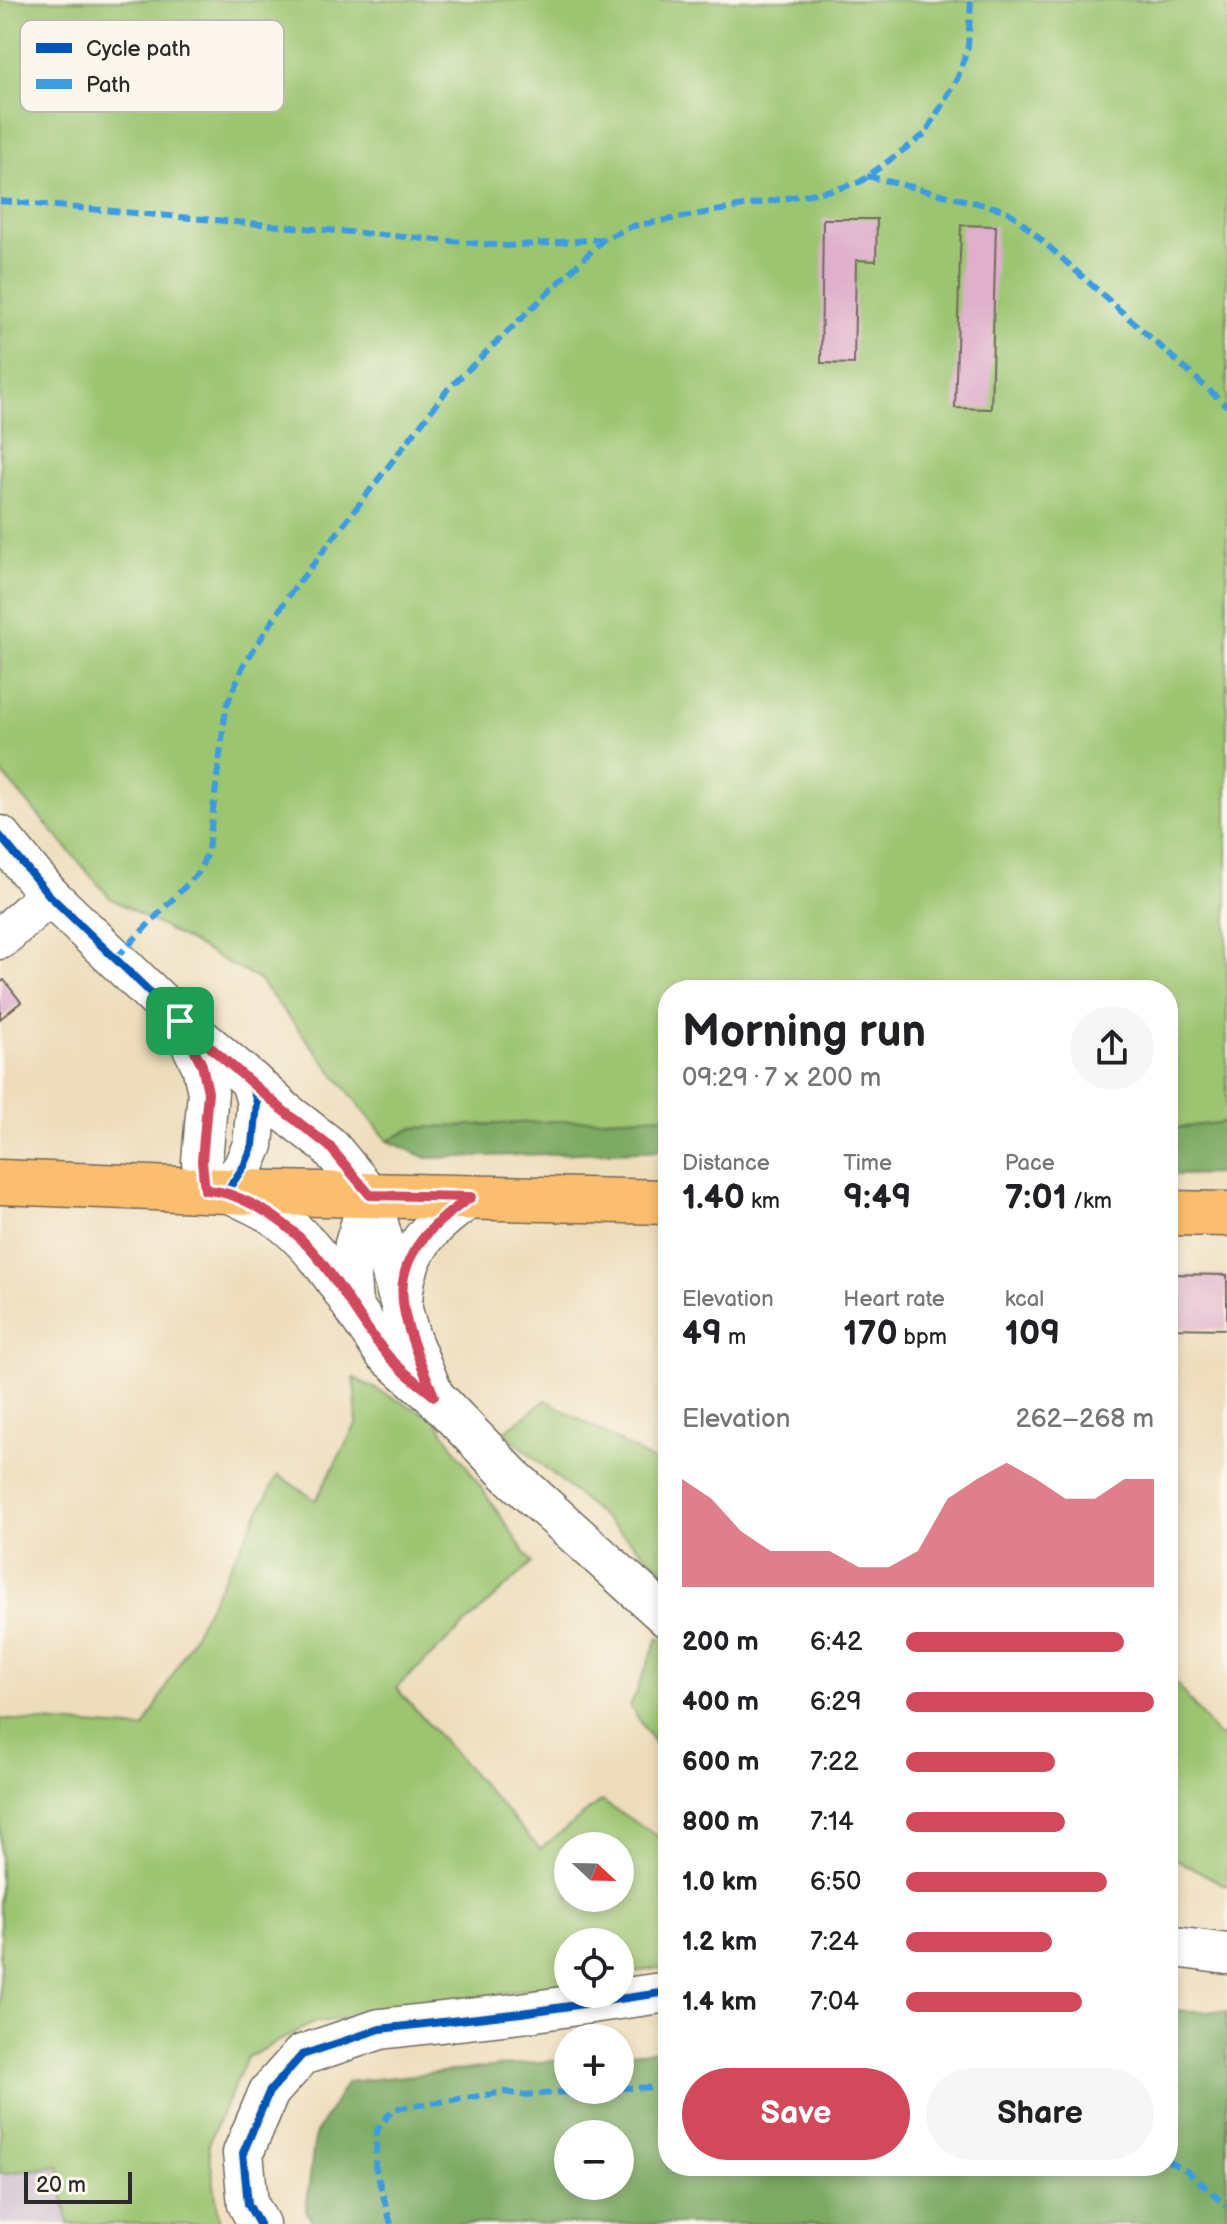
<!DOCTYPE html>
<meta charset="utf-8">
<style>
body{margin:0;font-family:"Balsamiq Sans",sans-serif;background:#f6f6f6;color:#202124;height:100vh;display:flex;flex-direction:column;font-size:30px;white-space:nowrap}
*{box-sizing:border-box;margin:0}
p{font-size:26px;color:#757577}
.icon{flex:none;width:44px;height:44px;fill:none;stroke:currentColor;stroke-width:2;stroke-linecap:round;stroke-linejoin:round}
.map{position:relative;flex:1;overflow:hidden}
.drawer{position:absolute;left:658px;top:980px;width:520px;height:1196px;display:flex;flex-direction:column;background:#fff;border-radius:32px;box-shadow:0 4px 12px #0003}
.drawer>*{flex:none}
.needle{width:52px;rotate:112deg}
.fabs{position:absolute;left:554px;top:1832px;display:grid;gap:16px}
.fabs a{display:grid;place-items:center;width:80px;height:80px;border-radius:50%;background:#fff;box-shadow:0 4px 12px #0003;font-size:40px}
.scale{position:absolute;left:24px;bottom:20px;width:108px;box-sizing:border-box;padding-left:8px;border:4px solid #2b2b2b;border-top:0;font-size:22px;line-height:28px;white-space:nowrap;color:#2b2b2b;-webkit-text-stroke:6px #fbf7ec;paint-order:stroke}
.pin{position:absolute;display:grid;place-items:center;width:68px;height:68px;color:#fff;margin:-34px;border-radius:16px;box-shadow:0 4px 12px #0006}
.round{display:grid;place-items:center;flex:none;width:84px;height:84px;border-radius:42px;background:#f6f6f6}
.head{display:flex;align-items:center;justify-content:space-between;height:136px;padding:0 24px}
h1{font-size:44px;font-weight:800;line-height:60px}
.metrics{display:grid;grid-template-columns:repeat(3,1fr);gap:12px;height:136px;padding:8px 24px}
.metrics div{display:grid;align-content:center}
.metrics b{font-size:34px;font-weight:800}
.metrics small{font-size:22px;font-weight:400}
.metrics p{font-size:22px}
.chart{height:224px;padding:16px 24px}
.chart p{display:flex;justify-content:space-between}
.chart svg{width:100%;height:144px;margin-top:8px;fill:#d1495b;opacity:.7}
.action{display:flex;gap:16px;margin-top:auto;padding:16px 24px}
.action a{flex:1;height:92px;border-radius:48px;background:#d1495b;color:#fff;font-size:32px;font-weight:800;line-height:92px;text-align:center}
.action a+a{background:#f6f6f6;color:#202124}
ul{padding:0 24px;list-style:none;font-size:26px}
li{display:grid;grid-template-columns:128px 96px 1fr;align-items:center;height:60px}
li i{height:20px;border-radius:10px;background:#d1495b}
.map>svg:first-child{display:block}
.industrial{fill:#cebed1}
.green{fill:#9cc571;stroke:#64784e;stroke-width:2;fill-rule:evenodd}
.forest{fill:#7daa63;stroke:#546a47;stroke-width:2;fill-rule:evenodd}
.building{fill:#dfafcb}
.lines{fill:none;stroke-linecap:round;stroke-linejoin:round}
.minor-casing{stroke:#6f695d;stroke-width:43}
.major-casing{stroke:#6f695d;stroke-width:47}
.minor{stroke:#fff;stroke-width:40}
.major{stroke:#fbbd6e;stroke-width:44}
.quiet{stroke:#3d9ce1;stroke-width:6;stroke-dasharray:12 6;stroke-linecap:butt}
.cycleway-casing{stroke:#fbf7ec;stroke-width:13}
.cycleway{stroke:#0057b8;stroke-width:8}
.route-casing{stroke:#fff;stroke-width:16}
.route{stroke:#d1495b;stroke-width:10}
.key{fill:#fbf7ec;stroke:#bdbab2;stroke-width:2}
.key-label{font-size:22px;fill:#2b2b2b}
</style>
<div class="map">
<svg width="1227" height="2224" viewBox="0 0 1227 2224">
<rect width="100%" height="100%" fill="#fbf7ec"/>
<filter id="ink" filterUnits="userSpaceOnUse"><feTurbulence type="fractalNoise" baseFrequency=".0125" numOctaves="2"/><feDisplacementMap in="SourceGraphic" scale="16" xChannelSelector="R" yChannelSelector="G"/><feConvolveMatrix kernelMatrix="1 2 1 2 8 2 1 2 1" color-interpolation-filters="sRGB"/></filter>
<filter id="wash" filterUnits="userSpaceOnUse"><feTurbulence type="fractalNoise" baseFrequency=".006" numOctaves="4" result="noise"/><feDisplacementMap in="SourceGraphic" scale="32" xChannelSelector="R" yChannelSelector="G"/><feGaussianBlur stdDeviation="1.8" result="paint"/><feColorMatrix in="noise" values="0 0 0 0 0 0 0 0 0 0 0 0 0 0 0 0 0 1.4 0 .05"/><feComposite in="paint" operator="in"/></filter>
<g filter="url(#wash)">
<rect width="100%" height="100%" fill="#edb"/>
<polygon class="industrial" points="59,2165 68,2224 0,2224 0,2176"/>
<g class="green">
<polygon points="0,0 1227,0 1227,1122 1168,1129 1168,990 668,990 668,1116 413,1128 388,1141 259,980 110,898 0,771"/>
<path d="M354,1378L435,1419L532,1563L396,1688L540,1849L601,1801L668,1842V1967L620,1974V1942H568V1983L313,2023L247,2058L208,2144L220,2224H68L59,2166L0,2174V1719L144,1729L278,1475L316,1500L357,1423ZM568,1846H620V1898H568Z"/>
<polygon points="546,1400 668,1469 668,1573 504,1432"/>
<polygon points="658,1638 668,1644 668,1763 630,1707"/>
<polygon points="1168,1673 1217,1735 1227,1738 1227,1886 1168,1855"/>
</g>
<g class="forest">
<polygon points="668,1116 668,1150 427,1158 388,1141 413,1128"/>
<polygon points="1227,1122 1227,1174 1168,1175 1168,1129"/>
<path d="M1168,2010L1227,2012V2224H314L306,2210L315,2135L347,2082L568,2059V2090H620V2054L668,2049V2166H1168ZM568,2134H620V2186H568Z"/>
</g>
<g id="blocks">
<g class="building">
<polygon points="823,219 877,219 876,261 856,260 854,364 821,363"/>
<polygon points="961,225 996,226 991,409 955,408"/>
<polygon points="4,980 21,1002 0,1019 0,983"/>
<polygon points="1168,1274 1227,1275 1227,1329 1168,1328"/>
</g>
</g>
</g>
<g filter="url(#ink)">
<use href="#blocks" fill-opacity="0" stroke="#6f695d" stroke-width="2"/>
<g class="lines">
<defs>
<g id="minor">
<path d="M0,836L49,895L180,1021L251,1081L257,1103L253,1145L244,1166L227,1191C244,1200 263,1207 278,1218C309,1241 331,1272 352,1305"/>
<polyline points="0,939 49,895"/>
<polyline points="183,1028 202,1065 208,1092 202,1161 205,1190"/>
<polyline points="251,1081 285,1112 329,1146 370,1195 410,1338 431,1389"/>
<polyline points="370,1195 355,1244 350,1276 352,1305 384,1352 434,1396 511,1476 668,1618"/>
<path d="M402,1303C404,1249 430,1226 471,1197"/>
<polyline points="1168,1946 1227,1954"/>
<polyline points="259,2224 248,2204 243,2153 269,2092 302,2055 380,2029 521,2013 668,1992"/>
</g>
<g id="major">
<polyline points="0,1182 278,1193 668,1202"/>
<polyline points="1168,1213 1227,1214"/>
</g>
</defs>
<use href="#minor" class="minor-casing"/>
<use href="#major" class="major-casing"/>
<use href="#minor" class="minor"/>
<use href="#major" class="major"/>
<g class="quiet">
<polyline points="867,176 1005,210 1018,219 1227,406"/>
<polyline points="0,201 507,246 604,239"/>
<polyline points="116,958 199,872 208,850 226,707 243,666 290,594 448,389 604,239 633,226 837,189 860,182 925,134 958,77 968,46 971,0"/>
<polyline points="620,2088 668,2087"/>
<polyline points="1168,2161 1187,2171 1227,2206"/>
<polyline points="391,2224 375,2166 377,2130 393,2109 505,2092 522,2095 600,2090"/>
</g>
<defs>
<g id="cycleway">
<path d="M0,836L49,895L180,1021L251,1081L257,1103L253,1145L244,1166L227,1191C244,1200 263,1207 278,1218C309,1241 331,1272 352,1305"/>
<polyline points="259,2224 248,2204 243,2153 269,2092 302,2055 380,2029 521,2013 668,1992"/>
</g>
</defs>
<use href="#cycleway" class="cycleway-casing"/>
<use href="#cycleway" class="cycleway"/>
</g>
</g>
<g class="lines" filter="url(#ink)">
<defs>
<path id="route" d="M180,1021L285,1112L329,1146L370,1195L471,1197C376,1262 396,1303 434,1396C417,1382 398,1369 384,1351C342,1298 321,1240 256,1206C238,1197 225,1191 205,1190L202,1161L208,1092L202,1065Z"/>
</defs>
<use href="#route" class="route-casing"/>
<use href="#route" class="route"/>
</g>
<rect x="20" y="20" width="264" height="92" rx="12" class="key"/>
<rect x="36" y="43" width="36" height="10" fill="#0057b8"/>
<rect x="36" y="79" width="36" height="10" fill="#3d9ce1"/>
<g class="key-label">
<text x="86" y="56">Cycle path</text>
<text x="86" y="92">Path</text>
</g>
</svg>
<div class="fabs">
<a><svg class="needle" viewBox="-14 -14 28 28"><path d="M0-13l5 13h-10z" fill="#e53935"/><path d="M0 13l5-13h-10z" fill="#757577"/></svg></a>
<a><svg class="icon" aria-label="locate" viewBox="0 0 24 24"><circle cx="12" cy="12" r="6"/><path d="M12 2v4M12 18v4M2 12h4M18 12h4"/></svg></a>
<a>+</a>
<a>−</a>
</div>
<div class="scale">20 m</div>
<div class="pin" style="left:180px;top:1021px;background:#1e9e55"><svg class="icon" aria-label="arrive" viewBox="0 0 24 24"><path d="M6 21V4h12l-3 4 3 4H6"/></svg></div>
<section class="drawer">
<div class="head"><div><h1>Morning run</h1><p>09:29 · 7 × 200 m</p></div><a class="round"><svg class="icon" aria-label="share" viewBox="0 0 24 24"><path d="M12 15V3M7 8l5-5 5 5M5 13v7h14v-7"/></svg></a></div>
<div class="metrics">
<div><p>Distance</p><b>1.40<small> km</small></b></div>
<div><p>Time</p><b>9:49</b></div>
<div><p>Pace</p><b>7:01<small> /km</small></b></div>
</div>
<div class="metrics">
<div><p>Elevation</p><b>49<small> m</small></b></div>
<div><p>Heart rate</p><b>170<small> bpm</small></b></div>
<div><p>kcal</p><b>109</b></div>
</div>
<div class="chart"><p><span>Elevation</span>262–268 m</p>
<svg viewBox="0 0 160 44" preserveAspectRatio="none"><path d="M0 44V11L10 17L20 27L30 33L40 33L50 33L60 38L70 38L80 33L90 17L100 11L110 6L120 11L130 17L140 17L150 11L160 11V44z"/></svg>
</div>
<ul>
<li><b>200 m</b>6:42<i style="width:88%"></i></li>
<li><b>400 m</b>6:29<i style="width:100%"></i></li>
<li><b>600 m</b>7:22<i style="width:60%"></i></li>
<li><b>800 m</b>7:14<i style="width:64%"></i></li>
<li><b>1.0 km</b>6:50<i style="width:81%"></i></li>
<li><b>1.2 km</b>7:24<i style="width:59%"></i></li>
<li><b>1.4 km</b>7:04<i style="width:71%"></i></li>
</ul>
<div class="action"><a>Save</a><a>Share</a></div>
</section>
</div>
